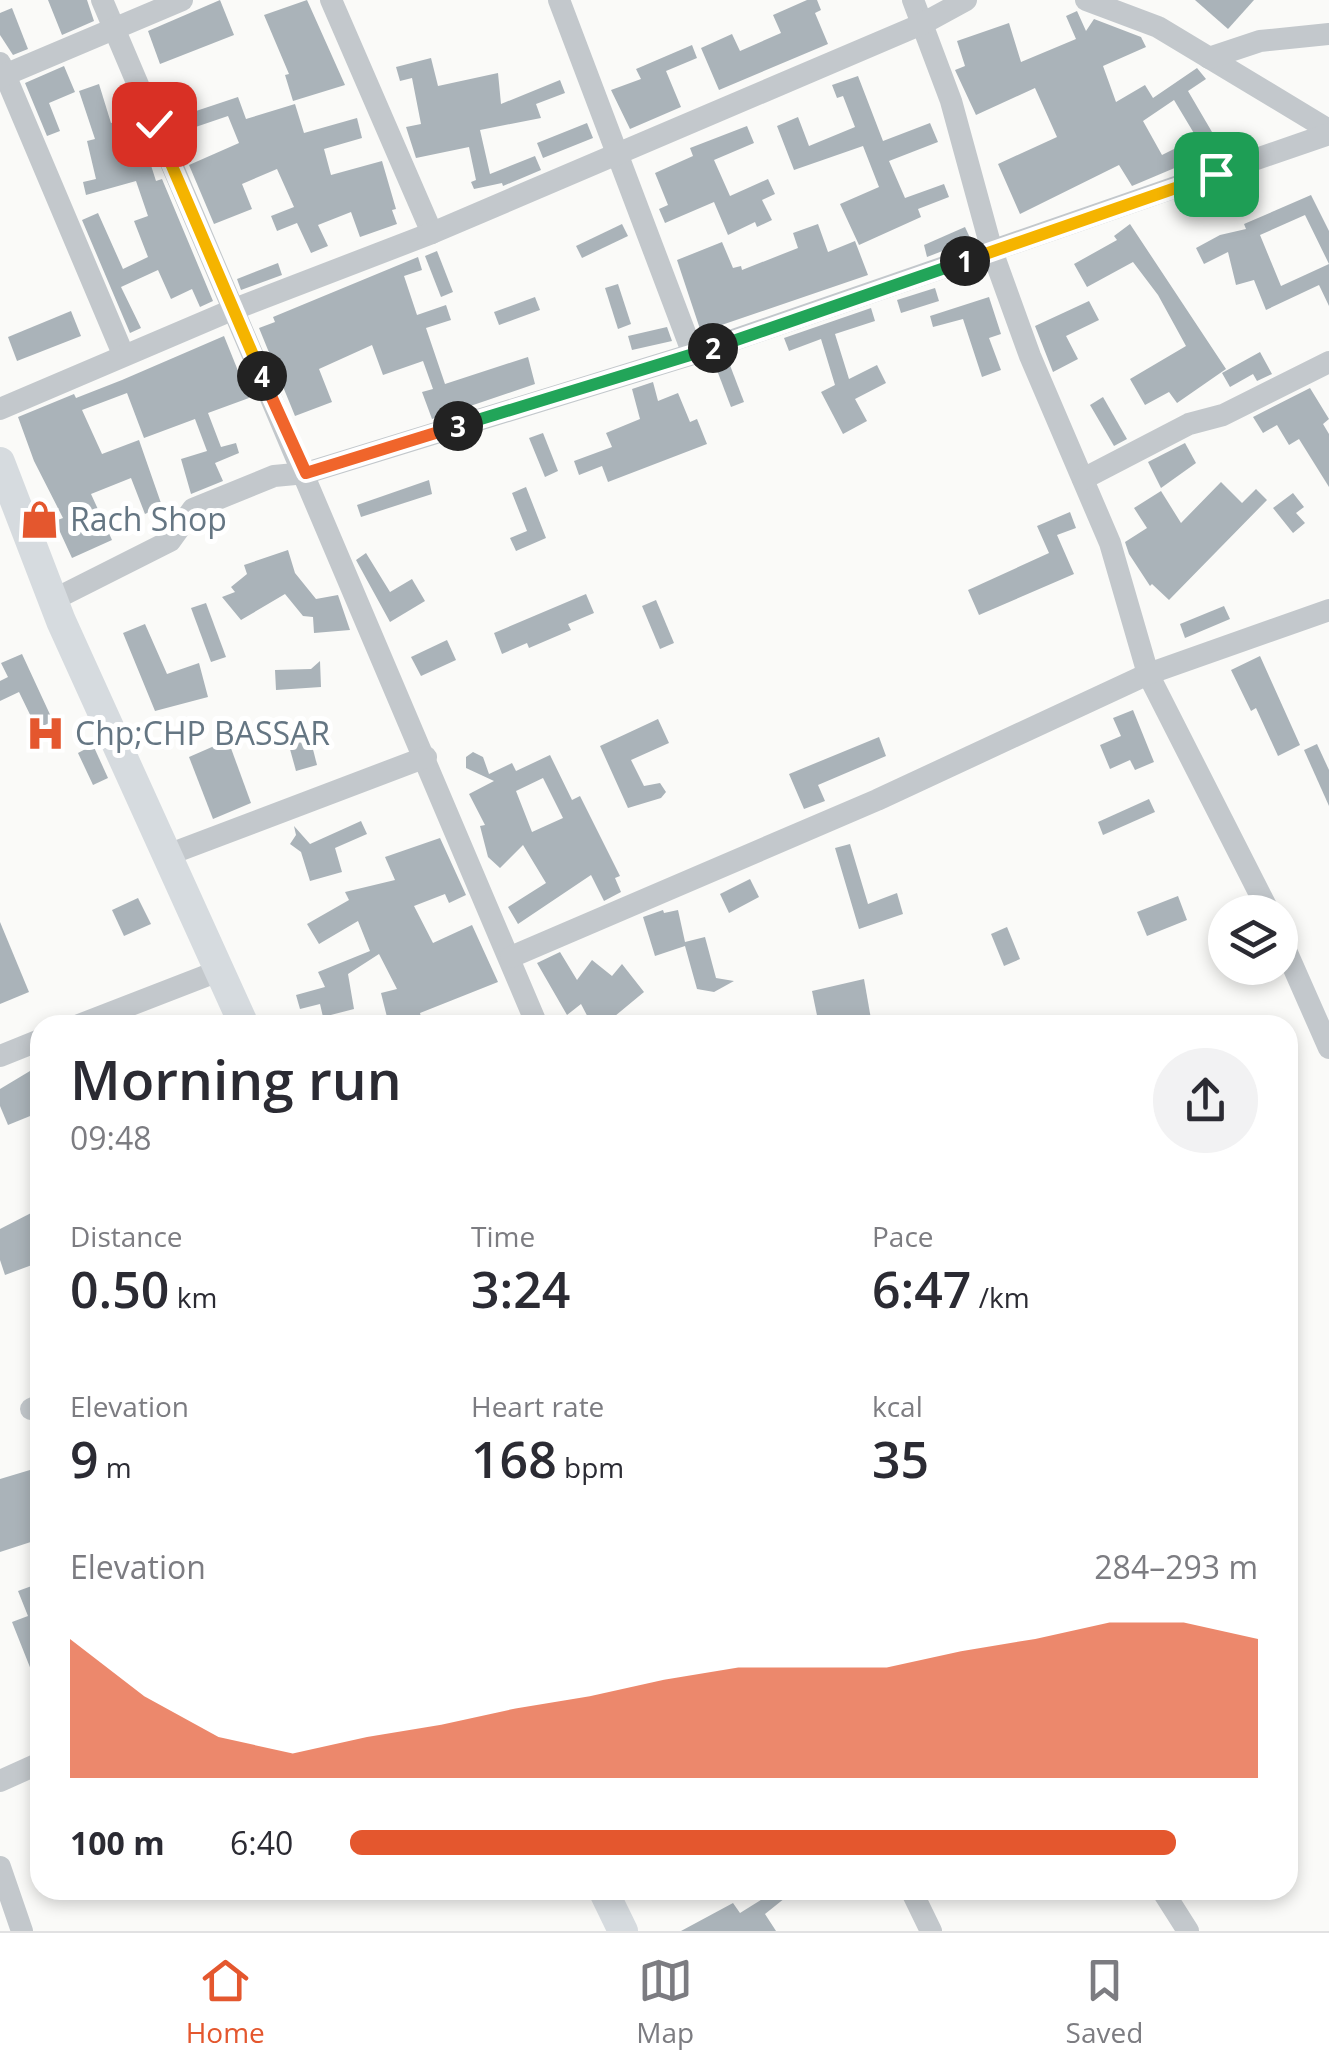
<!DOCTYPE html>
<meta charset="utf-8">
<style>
body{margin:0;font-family:"Open Sans",sans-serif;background:#f2f2f3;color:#2b2b33;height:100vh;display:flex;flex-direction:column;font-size:38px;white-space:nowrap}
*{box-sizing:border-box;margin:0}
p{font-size:32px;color:#7c7c81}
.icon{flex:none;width:55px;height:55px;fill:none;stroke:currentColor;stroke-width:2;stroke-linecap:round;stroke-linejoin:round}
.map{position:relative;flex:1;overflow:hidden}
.side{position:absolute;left:30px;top:1015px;width:1268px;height:885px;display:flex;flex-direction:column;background:#fff;border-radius:30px;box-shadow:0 5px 15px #0003}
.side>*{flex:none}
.buttons{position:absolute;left:1208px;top:895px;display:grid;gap:20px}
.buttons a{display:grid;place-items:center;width:90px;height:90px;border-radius:50%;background:#fff;box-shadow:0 5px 15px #0003;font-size:50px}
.pin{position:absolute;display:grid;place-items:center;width:85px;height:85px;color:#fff;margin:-42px;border-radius:20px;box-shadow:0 5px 15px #0006}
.km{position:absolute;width:50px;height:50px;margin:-25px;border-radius:50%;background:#222;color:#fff;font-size:28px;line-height:50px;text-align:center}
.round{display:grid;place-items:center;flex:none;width:105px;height:105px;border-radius:52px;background:#f2f2f3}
.overview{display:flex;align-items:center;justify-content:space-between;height:170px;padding:0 40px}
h1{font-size:55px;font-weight:600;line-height:75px}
.stats{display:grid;grid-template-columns:repeat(3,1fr);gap:15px;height:170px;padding:10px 40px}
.stats div{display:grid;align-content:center}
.stats b{font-size:50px;font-weight:600}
.stats small{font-size:28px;font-weight:400}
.stats p{font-size:28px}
.chart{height:280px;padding:20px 40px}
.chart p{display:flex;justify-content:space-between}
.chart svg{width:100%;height:180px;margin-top:10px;fill:#e4572e;opacity:.7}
ul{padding:0 40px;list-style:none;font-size:32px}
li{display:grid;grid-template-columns:160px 120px 1fr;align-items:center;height:75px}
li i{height:25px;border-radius:12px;background:#e4572e}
.tab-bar{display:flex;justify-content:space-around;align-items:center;height:140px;border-top:2px solid #e1e1e2;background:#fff;font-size:28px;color:#7c7c81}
.tab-bar a{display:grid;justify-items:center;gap:5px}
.tab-bar .on{color:#e4572e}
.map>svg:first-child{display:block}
.building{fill:#aab3b9;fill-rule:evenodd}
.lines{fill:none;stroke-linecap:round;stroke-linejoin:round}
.minor{stroke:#c3c8cc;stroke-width:22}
.major{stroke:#d6dbdf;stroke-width:30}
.split-1-casing{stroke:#fff;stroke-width:20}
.split-2-casing{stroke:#fff;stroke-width:20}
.split-3-casing{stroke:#fff;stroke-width:20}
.split-4-casing{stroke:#fff;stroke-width:20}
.split-5-casing{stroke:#fff;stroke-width:20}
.split-1{stroke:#f5b400;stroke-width:12}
.split-2{stroke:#22a559;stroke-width:12}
.split-3{stroke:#22a559;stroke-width:12}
.split-4{stroke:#f0652b;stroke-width:12}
.split-5{stroke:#f5b400;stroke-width:12}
.labels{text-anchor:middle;stroke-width:10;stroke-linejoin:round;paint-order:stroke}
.poi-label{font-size:32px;fill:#657683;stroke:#fff;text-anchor:start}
</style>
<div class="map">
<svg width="1329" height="1931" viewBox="0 0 1329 1931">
<rect width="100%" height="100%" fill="#fafaf8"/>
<g class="building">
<polygon points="48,0 87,0 94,21 62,35"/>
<polygon points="220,0 234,35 160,64 148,31"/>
<polygon points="307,0 345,85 293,101 285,75 289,74 264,15"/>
<polygon points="807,0 817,0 821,10 815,13 828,44 719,90 701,48 732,34 740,51 781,33 773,15"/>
<polygon points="1195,0 1254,0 1228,29"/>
<polygon points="12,8 28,49 13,55 0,35 0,13"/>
<polygon points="1077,11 1086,31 1094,19 1141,37 1146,47 1103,66 1116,102 1145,85 1153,98 1197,68 1206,79 1188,91 1212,132 1198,140 1174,100 1143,121 1162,155 1194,139 1203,156 1132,186 1119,165 1020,214 998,164 1057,137 1035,88 976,115 955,70 965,66 957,41 1009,23 1021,62 1076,39 1066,16"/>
<polygon points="692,45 697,58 666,71 681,107 630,129 611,90 641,79 636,69"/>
<polygon points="431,58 438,86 498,73 501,104 560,80 565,93 536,104 541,118 480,130 490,174 535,156 541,170 503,186 502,183 474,189 471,182 476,180 469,147 416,158 406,127 421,124 412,78 400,81 396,67"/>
<polygon points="64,66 75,92 49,103 60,131 47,136 25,83"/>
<polygon points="858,76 883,141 930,123 938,142 889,161 905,198 944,184 949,197 918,209 921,217 859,245 840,204 879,187 863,146 794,170 777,126 798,117 809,146 855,127 843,96 837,98 832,85"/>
<polygon points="99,84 111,123 119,121 127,162 148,156 156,181 162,179 213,301 200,307 192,289 171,299 158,270 121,287 141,328 130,333 82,220 98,213 123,269 148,257 134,221 148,216 136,181 86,195 83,182 96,179 87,141 95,139 79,91"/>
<polygon points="238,97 246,119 295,104 304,133 357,118 362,138 324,149 331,175 382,161 396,209 392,210 397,224 360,237 351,212 318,225 328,246 311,253 297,223 277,231 271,216 294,207 277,169 242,184 252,209 214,224 189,165 239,143 228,116 175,134 166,112 181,107 184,115"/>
<polygon points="587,123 593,138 543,158 537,143"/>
<polygon points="747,126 754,143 714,160 730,196 768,179 775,194 762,200 772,220 757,227 755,222 728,235 714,202 665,223 659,209 668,205 655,173 693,156 690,148"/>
<polygon points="1311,195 1329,231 1329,264 1305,215 1260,235 1281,286 1329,264 1329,306 1319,285 1266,310 1254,280 1236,285 1228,252 1204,264 1196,248 1220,235 1246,229 1244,224"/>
<polygon points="622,224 628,236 582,258 576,246"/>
<polygon points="818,224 828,252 855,241 868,275 701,332 677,260 722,242 733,268 741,266 742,270 798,248 793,233"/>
<polygon points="1130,224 1226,369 1177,403 1169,392 1145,405 1130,379 1186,346 1158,295 1133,262 1087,287 1074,264 1117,240 1114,236"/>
<polygon points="965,227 971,240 927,257 924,245"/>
<polygon points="437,251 453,292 441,297 425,256"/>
<polygon points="418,257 422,270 404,276 417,315 446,305 451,320 426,328 445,384 528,357 535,384 432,419 422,392 433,389 423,361 383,375 372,345 319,369 332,402 295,416 259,328 275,322 273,317"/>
<polygon points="278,263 282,275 241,290 237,279"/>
<polygon points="618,284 631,324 618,329 605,288"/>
<polygon points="935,288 939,301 901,313 897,300"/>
<polygon points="535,297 540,310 499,325 494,312"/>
<polygon points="989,297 1001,334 989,338 1001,370 982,377 963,319 933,327 930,316"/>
<polygon points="1089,301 1099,320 1066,336 1078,359 1053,372 1035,326"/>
<polygon points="871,308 875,321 835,334 849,379 877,365 886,383 855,399 867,421 843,434 821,392 835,385 821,339 789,351 784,338"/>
<polygon points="71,311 81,336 17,361 8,337"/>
<polygon points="667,327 672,341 632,350 628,336"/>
<polygon points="224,336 249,398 208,413 221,447 236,443 239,453 215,463 223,481 191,494 181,459 207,451 195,419 144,438 127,393 82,410 102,454 139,440 162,506 145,514 131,478 91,494 112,540 72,558 55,521 63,518 34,461 18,417 74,394 76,398 122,380"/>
<polygon points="1260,352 1272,374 1257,381 1253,374 1230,387 1222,373"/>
<polygon points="728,360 744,402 731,407 715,365"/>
<polygon points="653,382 658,401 678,393 690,422 697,419 707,444 608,482 602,466 579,475 574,461 612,447 606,433 640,419 632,389"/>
<polygon points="1310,388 1329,419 1323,424 1329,434 1329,487 1299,439 1289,445 1277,425 1263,433 1253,417"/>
<polygon points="1103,397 1127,439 1114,446 1090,405"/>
<polygon points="543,433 558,471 545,477 529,438"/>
<polygon points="1185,443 1196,463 1161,488 1148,462"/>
<polygon points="429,480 432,494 361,517 357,505"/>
<polygon points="1221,482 1242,503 1256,489 1267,500 1169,600 1152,584 1150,586 1129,554 1125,542 1147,528 1134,508 1161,491 1181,523"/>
<polygon points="526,487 546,538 516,551 510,538 527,531 512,493"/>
<polygon points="1293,493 1304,507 1296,513 1305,523 1293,533 1273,508"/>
<polygon points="1070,512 1076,528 1057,535 1074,574 979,615 968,590 1049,553 1037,526"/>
<polygon points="288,550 295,573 316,599 338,595 350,630 314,633 313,617 303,616 285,594 241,620 222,597 235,592 231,587 247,574 244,565"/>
<polygon points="366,553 390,592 412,579 425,601 390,622 356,560"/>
<polygon points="586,594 594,613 568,624 571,630 529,648 527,643 502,654 494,633"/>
<polygon points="656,600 674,643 660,649 642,606"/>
<polygon points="206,603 226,657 211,662 191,608"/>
<polygon points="1224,606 1230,619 1185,638 1180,624"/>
<polygon points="145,624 167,674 199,663 208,697 155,711 123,633"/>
<polygon points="447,640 456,660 421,676 411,657"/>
<polygon points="22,654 53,721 37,729 19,692 0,701 0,681 8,677 1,663"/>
<polygon points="1260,656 1300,745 1278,756 1256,708 1251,711 1231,670"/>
<polygon points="320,661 321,687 276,690 275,670 311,669"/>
<polygon points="1133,710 1154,762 1135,770 1130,760 1110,769 1100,745 1121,736 1113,718"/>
<polygon points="658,719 669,743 631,760 644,786 660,783 666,792 661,798 628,808 600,746"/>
<polygon points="307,726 317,765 296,771 285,731"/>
<polygon points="879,737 886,756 818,785 825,801 804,809 789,774"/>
<polygon points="228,740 251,803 213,819 189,757"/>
<polygon points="1317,744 1329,770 1329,806 1304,750"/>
<polygon points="93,745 108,778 93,785 78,753"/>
<path d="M473,752L483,757L489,774L512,763L516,771L550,755L572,800L580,796L620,876L615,878L621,892L604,901L591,875L518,924L508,907L546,883L523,845L500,868L488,857L480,826L485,825L469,794L494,781L466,768V757ZM543,778L563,818L532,832L516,791Z"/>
<polygon points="1149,799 1155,812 1103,835 1098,822"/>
<polygon points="361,821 367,834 335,848 342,872 310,881 301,852 290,844 296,835 294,826 310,844"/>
<polygon points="440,838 466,895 449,903 445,894 414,906 433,943 472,925 498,982 420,1013 423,1025 389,1025 381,993 397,989 379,954 348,974 354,1009 323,1017 320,1004 300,1009 296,995 325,987 318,972 370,951 358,921 319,944 307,924 349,900 345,892 395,880 385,857"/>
<polygon points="850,844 868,904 897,893 903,914 859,929 835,848"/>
<polygon points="750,879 759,897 729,913 720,894"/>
<polygon points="1178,896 1187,920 1147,936 1137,912"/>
<polygon points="138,898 151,924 124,936 112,910"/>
<polygon points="663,910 664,913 678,910 685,942 705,937 716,978 734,981 714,992 697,989 685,946 655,956 643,917"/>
<polygon points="0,922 29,992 0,1004"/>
<polygon points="1007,927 1020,959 1004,966 991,934"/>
<polygon points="560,952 577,980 592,960 612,976 622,964 644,992 615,1016 620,1025 592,1025 581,1004 567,1015 537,963"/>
<polygon points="864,979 871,1019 819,1025 812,991"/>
<polygon points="30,1071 40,1112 8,1125 0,1106 0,1089"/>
<polygon points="35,1211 40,1220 40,1262 5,1275 0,1260 0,1229"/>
<polygon points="40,1467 40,1492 33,1494 40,1511 40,1539 0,1552 0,1479"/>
<polygon points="40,1583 40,1690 39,1690 12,1622 28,1616 18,1591"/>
<polygon points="777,1890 795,1890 765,1914 776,1931 681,1931 733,1903 740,1913"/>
</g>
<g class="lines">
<g class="minor">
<polyline points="102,0 537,1025"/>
<polyline points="331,0 432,233"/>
<polyline points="559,0 693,354"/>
<polyline points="913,0 951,101 992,251 1030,356 1110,543 1148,674 1269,912"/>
<polyline points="1086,0 1158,27 1329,130"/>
<polyline points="1209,58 1260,41 1329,34"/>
<polyline points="0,63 123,354"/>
<polyline points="0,77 182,0"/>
<polyline points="0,409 232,310 432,233 922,24 966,0"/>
<polyline points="1083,479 1189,424 1223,415 1329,362"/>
<polyline points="53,600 170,541 193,509 274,476 306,473 693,354 1329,134"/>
<polyline points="170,854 426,757"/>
<polyline points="1280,937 1329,1048"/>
<polyline points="511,957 877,800 1148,674 1329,610"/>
<polyline points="79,1025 221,970"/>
<polyline points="0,1056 40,1040"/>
<polyline points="31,1409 40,1405"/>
<polyline points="0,1781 40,1763"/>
<polyline points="0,1867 22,1931"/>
<polyline points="911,1890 931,1931"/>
<polyline points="1162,1890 1188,1931"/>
</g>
<g class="major">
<polyline points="0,462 61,621 244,1025"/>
<polyline points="603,1890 623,1931"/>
</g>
</g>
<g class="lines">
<defs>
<polyline id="split-1" points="965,261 1216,174"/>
<polyline id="split-2" points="713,348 965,261"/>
<polyline id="split-3" points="458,426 713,348"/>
<polyline id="split-4" points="262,376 306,473 458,426"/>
<polyline id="split-5" points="154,124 262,376"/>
</defs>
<use href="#split-1" class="split-1-casing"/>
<use href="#split-2" class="split-2-casing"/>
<use href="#split-3" class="split-3-casing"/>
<use href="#split-4" class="split-4-casing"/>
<use href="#split-5" class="split-5-casing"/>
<use href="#split-1" class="split-1"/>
<use href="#split-2" class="split-2"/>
<use href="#split-3" class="split-3"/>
<use href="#split-4" class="split-4"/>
<use href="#split-5" class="split-5"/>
</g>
<defs>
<symbol id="shop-bare" viewBox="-9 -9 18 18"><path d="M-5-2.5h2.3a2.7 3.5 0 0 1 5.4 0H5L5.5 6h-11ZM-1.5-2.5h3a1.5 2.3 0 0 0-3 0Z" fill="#e4572e" stroke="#fff" stroke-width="2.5" paint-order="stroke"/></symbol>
<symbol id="hospital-bare" viewBox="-9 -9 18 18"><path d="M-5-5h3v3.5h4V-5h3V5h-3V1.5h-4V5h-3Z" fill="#e4572e" stroke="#fff" stroke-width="2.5" paint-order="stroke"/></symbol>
</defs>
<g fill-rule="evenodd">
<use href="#shop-bare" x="12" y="492" width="55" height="55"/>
<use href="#hospital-bare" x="18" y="706" width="55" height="55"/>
</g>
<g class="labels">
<g class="poi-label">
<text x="70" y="531">Rach Shop</text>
<text x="75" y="745">Chp;CHP BASSAR</text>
</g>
</g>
</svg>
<div class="buttons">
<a><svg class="icon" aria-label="layers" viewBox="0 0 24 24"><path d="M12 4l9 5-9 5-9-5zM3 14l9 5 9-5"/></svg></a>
</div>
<div class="pin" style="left:1216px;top:174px;background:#1e9e55"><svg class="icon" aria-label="arrive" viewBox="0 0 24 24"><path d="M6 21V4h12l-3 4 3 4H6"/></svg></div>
<div class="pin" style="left:154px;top:124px;background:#d93025"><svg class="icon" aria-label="check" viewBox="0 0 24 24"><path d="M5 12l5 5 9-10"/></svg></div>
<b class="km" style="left:965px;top:261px">1</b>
<b class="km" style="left:713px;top:348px">2</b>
<b class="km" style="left:458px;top:426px">3</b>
<b class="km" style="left:262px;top:376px">4</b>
<section class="side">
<div class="overview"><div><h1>Morning run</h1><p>09:48</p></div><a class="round"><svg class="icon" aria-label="share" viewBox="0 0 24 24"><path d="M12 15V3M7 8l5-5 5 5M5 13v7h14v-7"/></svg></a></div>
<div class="stats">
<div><p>Distance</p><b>0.50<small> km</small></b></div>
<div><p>Time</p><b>3:24</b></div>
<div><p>Pace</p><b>6:47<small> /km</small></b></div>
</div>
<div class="stats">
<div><p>Elevation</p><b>9<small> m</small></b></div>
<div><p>Heart rate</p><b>168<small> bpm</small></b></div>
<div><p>kcal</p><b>35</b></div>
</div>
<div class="chart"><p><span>Elevation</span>284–293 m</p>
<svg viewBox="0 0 160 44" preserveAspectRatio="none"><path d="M0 44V10L10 24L20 34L30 38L40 34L50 31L60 27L70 24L80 20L90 17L100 17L110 17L120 13L130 10L140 6L150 6L160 10V44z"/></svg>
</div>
<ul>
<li><b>100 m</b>6:40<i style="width:91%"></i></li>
</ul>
</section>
</div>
<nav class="tab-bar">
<a class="on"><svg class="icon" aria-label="home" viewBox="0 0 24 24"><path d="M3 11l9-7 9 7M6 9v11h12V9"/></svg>Home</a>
<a><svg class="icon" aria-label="map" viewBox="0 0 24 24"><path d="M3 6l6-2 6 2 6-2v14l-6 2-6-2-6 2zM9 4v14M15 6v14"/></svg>Map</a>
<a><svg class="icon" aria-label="saved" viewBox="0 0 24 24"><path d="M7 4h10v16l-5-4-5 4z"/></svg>Saved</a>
</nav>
